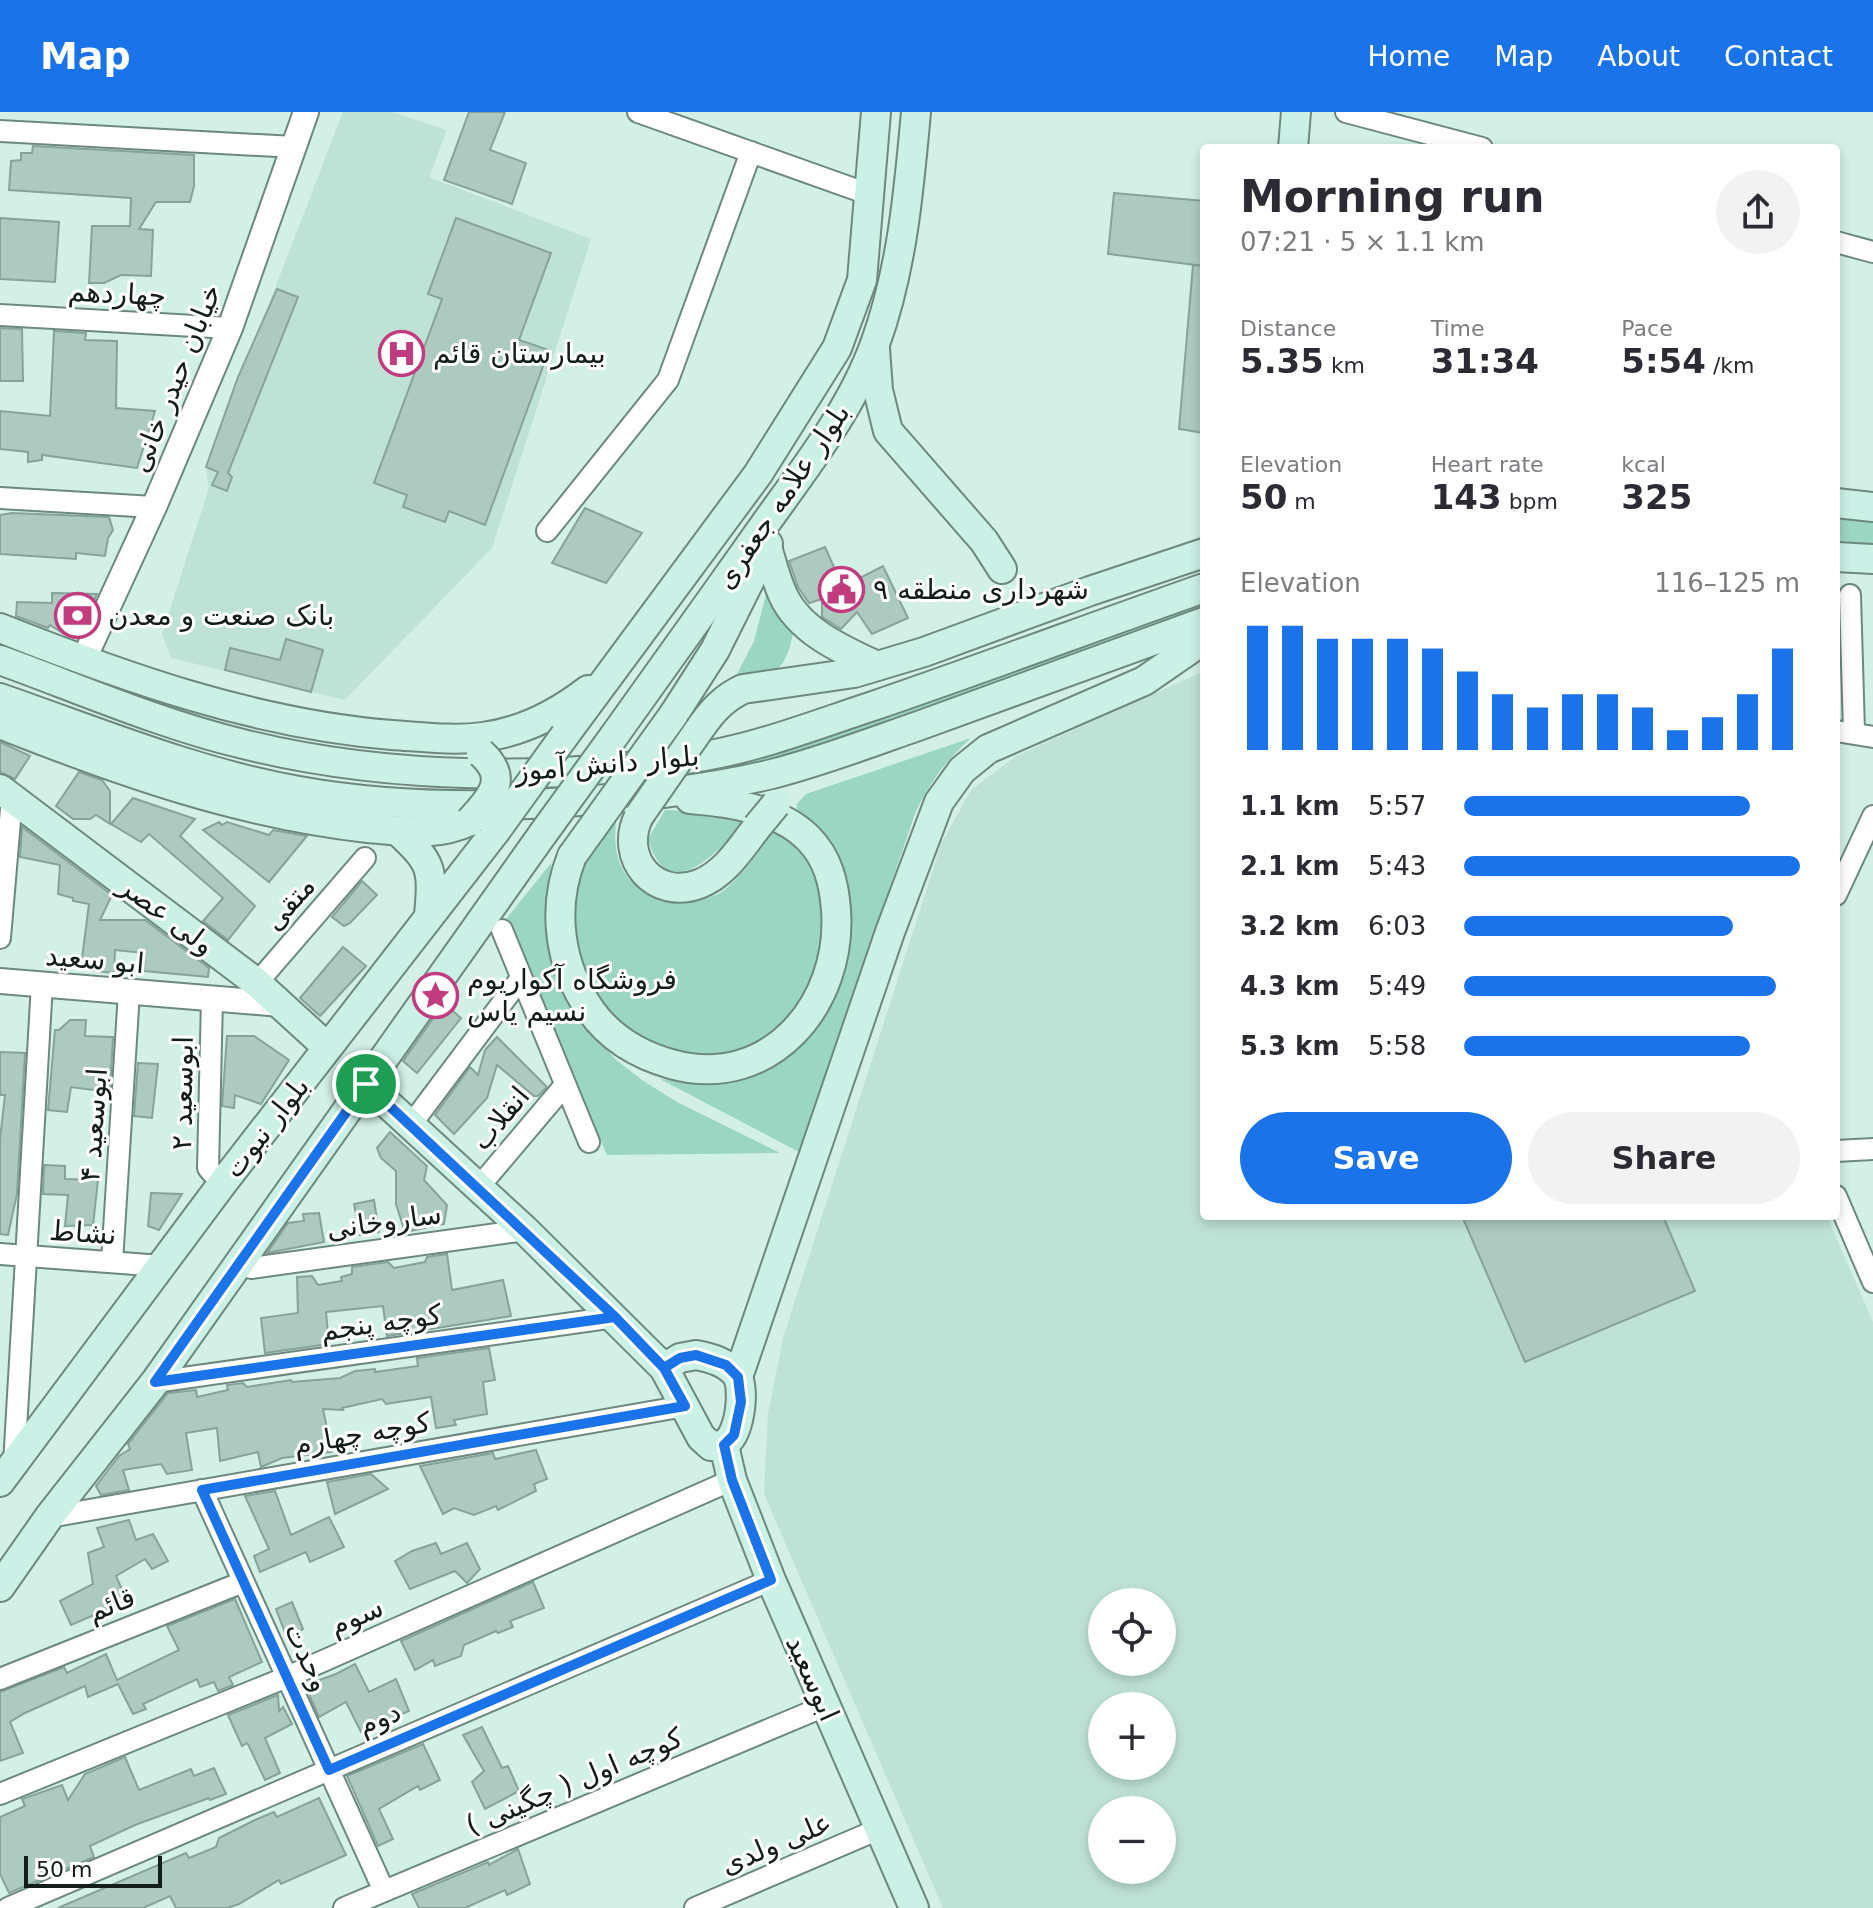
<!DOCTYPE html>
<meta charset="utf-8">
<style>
body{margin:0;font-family:"DejaVu Sans","Noto Naskh Arabic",sans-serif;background:#f2f2f3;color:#2b2b33;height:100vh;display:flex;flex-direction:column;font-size:30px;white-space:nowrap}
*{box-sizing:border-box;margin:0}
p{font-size:26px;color:#7c7c81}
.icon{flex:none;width:44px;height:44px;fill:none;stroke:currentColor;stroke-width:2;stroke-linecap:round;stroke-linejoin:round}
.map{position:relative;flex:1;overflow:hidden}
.details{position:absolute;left:1200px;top:32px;width:640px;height:1076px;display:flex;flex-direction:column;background:#fff;border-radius:8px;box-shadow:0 4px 12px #0003}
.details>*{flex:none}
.controls{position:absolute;left:1088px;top:1476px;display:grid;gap:16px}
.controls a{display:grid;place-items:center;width:88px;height:88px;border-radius:50%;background:#fff;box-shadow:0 4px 12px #0003;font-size:40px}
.scale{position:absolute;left:24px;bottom:20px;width:138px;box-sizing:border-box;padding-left:8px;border:4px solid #131d1a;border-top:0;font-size:22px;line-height:28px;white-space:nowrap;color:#131d1a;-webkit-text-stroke:6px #fff;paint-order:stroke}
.pin{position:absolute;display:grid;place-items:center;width:68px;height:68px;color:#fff;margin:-34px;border:4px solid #fff;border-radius:50%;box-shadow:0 2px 8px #0007}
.round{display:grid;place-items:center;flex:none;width:84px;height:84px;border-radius:42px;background:#f2f2f3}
.overview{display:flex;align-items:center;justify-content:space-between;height:136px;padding:0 40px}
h1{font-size:44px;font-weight:700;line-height:60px}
.metrics{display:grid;grid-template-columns:repeat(3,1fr);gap:12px;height:136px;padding:8px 40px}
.metrics div{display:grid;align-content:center}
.metrics b{font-size:34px;font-weight:700}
.metrics small{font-size:22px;font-weight:400}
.metrics p{font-size:22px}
.chart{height:224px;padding:16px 40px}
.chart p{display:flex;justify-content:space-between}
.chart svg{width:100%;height:144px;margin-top:8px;stroke:#1a73e8;stroke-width:6}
.cta{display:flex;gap:16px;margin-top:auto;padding:16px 40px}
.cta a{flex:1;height:92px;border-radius:48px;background:#1a73e8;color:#fff;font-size:32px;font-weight:700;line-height:92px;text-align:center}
.cta a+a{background:#f2f2f3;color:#2b2b33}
ul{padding:0 40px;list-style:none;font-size:26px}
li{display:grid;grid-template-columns:128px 96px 1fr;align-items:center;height:60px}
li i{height:20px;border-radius:10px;background:#1a73e8}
header{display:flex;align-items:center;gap:48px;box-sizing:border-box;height:112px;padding:0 40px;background:#1a73e8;color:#fff}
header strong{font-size:38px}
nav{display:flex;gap:44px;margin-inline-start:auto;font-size:28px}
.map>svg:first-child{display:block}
.built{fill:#bee3d6;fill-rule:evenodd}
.green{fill:#9bd6c3}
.building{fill:#adcac0;stroke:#87a299;stroke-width:2}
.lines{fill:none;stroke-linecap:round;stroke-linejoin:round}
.minor-casing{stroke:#6d887f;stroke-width:24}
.tertiary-casing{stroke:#6d887f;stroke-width:28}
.secondary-casing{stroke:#6d887f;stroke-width:32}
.minor{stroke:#fff;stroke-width:20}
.tertiary{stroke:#fff;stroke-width:24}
.secondary{stroke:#cbf1e7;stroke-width:28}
.secondary-bridge-casing{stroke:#6d887f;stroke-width:32;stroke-linecap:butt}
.secondary-bridge{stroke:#cbf1e7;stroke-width:28}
.route-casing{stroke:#fff;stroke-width:16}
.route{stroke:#1a73e8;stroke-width:10}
.labels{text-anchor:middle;stroke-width:6;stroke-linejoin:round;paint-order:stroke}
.street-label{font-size:28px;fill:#131d1a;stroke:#fff}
.poi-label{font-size:28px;fill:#131d1a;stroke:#fff;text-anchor:start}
</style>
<header>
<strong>Map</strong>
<nav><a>Home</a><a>Map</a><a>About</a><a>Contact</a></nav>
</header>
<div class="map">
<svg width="1873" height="1796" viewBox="0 0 1873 1796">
<rect width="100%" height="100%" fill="#d2f0e6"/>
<g class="built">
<polygon points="343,0 392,0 447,18 429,65 591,127 492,436 345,588 171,546 162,522 209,376 206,355"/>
<path d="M1204,559V1104H1827L1873,1210V1796H943L764,1382L768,1301L783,1226L941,732L971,678L1016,644ZM1102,1490H1162V1550H1102ZM1102,1594H1162V1654H1102ZM1102,1698H1162V1758H1102Z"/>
</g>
<g class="green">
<polygon points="1836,401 1873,404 1873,438 1836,435"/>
<path d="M767,479L794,517C785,564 774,562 731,574L754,529Z"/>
<path d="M1204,486V495C1040,556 880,627 708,662L709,651L759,641L877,608L1094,523Z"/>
<path d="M971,626C946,648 931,669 916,699L799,1040L660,967C674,968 689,971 704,971C786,968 829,920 846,843C853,814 854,779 840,752C831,734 810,717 796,701L797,692L806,682Z"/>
<path d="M665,698L689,699L746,710C719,738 668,797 648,727Z"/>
<path d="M616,710C611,755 629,781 675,788C690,790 710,788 723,779C744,763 760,736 776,716C812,737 823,774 821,814C820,852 806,891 777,917C704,979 594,924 574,837C568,808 577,762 592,737C598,727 609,718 616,710Z"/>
<polygon points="551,751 549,785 591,919 615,947 642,968 677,990 780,1041 607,1043 503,811"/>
</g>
<g class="building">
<polygon points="469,0 505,0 490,38 526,51 512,92 444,68"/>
<polygon points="33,34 194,43 194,74 190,90 156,90 139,117 153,118 151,164 121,163 104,171 89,171 92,114 130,114 131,86 9,78 11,49 21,48 21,41 32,41"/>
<polygon points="1114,81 1204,89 1204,154 1108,142"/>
<polygon points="0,106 59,110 55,170 0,167"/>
<polygon points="456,106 551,141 519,228 549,238 485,413 449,399 445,410 403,395 407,383 374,371 442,187 428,182"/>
<polygon points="1193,153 1204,154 1204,321 1179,317"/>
<polygon points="277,177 298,185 228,361 232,365 227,379 212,373 218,360 206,355 238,265"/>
<polygon points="0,216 22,217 23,269 0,269"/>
<polygon points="54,219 86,221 85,228 117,229 116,296 155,299 137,356 42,343 42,348 28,350 28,340 0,337 0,299 50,304"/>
<polygon points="585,396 642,421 606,471 552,451"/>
<polygon points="12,401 109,405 113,418 108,426 105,444 76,441 76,447 0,442 0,403"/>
<polygon points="825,435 837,462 858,467 883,454 908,506 872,522 857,500 841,517 822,505 822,487 809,491 798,475 789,449"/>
<polygon points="52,481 97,482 84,511 67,518 64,522 50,513 48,516 16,504 17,490 52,491"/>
<polygon points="286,527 323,538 311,580 225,558 230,536 280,548"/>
<polygon points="0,630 30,644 15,667 0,660"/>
<polygon points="79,660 102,668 110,679 110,712 96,703 90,707 73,707 56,694"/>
<polygon points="133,686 195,707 180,724 255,794 228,828 203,809 223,786 149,722 141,730 111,712"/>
<polygon points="219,710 222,713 227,710 269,723 273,718 307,724 269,770 203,718"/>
<polygon points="22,715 112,783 100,808 145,808 209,856 208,865 144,859 145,841 115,838 114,861 94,859 81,854 89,792 73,789 73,786 58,782 60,753 20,745"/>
<polygon points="362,769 377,783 350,811 344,814 332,805"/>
<polygon points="343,835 366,854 320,904 300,886"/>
<polygon points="444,891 461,906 417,961 403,949"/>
<polygon points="70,908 86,908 85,924 113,925 110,980 71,975 67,1000 48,998 55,918 59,918"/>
<polygon points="227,924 254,924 289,948 261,992 235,983 234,996 222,994"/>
<polygon points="497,925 547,975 538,984 534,984 497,953 487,986 454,1022 435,1003 470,955 478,963 485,938"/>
<polygon points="0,940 25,941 17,1082 8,1123 0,1122 0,1027 5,983 0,983"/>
<polygon points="138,951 158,952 152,1006 134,1004"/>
<polygon points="390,1020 427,1054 424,1068 447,1093 444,1112 405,1120 396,1092 396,1059 381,1046 377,1036"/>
<polygon points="44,1053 65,1054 65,1067 98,1068 93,1113 65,1114 68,1083 43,1082"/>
<polygon points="151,1081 182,1082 159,1118 148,1114"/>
<polygon points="374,1088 379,1120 360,1123 354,1092"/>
<polygon points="319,1101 324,1130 267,1141 288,1111 304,1109 303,1102"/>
<polygon points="1462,1104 1663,1104 1695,1179 1525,1250"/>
<polygon points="447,1142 452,1178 503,1168 511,1204 387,1224 383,1194 326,1200 329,1232 265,1241 261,1206 298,1201 297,1165 312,1164 318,1173 342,1169 341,1165 352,1162 352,1155 388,1150 394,1156 425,1150 427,1145"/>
<polygon points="489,1236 495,1268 483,1270 487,1302 454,1308 456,1313 436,1316 431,1285 386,1292 382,1287 342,1296 343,1298 323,1297 332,1340 282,1346 261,1355 258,1340 220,1349 217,1316 186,1321 192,1358 167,1362 161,1352 123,1358 129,1378 101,1383 96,1374 119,1344 130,1337 128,1332 168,1281 196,1278 197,1285 228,1278 227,1273 243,1271 247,1275 291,1268 292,1270 340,1266 355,1259 375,1257 375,1260 418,1254 417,1246"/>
<polygon points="536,1338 547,1367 534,1372 536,1379 498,1398 496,1394 474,1403 454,1396 443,1402 420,1354 493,1341 495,1347"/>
<polygon points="371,1362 388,1377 335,1402 327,1370"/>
<polygon points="275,1379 291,1423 329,1405 344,1435 310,1450 306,1440 260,1460 254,1444 269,1437 245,1384"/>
<polygon points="129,1408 136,1428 153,1422 168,1449 152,1457 145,1447 116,1464 127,1489 71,1513 60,1489 93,1472 88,1441 104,1435 97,1416"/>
<polygon points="436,1431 441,1442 467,1431 480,1457 467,1471 455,1459 410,1477 395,1449 412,1439"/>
<polygon points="533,1470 544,1496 510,1509 513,1515 498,1521 496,1519 464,1533 461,1544 435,1554 433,1548 415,1558 401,1529"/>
<polygon points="235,1487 262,1550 229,1565 233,1573 218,1579 214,1570 200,1575 197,1567 143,1592 146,1597 133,1602 118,1572 88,1585 85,1574 25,1601 10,1610 23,1641 0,1649 0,1580 64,1555 67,1561 106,1542 117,1568 179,1538 167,1514"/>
<polygon points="292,1490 303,1517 287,1526 276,1497"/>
<polygon points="355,1552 369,1580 396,1567 409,1599 361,1620 346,1590 319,1605 305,1573 336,1562"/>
<polygon points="278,1583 279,1599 283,1595 292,1612 265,1626 280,1661 265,1668 249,1634 247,1631 242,1634 228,1603"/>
<polygon points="482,1615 502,1656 508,1654 519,1679 485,1697 472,1670 484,1659 463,1623"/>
<polygon points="423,1632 440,1668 420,1678 418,1674 379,1697 393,1727 378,1734 347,1664"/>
<polygon points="125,1645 139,1678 191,1657 194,1664 214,1656 226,1682 210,1688 209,1686 135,1713 90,1734 94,1745 9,1781 0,1762 0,1705 25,1694 22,1687 62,1673 68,1688 85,1662"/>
<polygon points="319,1686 346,1743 281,1772 279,1768 239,1792 227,1796 176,1796 170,1784 143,1796 58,1796 186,1741 189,1746 216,1735 219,1726 255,1708 274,1700 277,1705"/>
<polygon points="518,1737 530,1772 507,1783 505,1778 465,1796 419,1796 412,1782 488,1750 489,1753"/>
</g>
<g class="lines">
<defs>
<g id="minor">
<polyline points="638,0 871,83"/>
<polyline points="1346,0 1482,36"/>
<polyline points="0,19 294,35"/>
<polyline points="1836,130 1873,140"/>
<polyline points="0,203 230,216"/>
<polyline points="0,386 154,395"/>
<polyline points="547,419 668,268 751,40"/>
<polyline points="1850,483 1854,620"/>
<polyline points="1836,619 1873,625"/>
<polyline points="1836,783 1873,704"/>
<polyline points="502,818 589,1030"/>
<polyline points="0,826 12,685"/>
<polyline points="257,871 365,746"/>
<polyline points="212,887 208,1056 222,1072"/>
<polyline points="410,1014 521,866"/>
<polyline points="1836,1039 1873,1037"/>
<polyline points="478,1076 565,973"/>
<polyline points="1836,1084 1873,1170"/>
<polyline points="0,1142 162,1154"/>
<polyline points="112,1150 129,880"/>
<polyline points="251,1156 525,1118"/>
<polyline points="155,1270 615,1205"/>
<polyline points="14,1352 42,872"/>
<polyline points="202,1378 384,1779"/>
<polyline points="49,1405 685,1294"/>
<polyline points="0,1567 243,1470"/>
<polyline points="0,1682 287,1565 732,1368"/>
<polyline points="8,1796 771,1468"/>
<polyline points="344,1796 825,1594"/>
<polyline points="695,1796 879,1717"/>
</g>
<g id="tertiary">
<polyline points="83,549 154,395 230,216 306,0"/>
<polyline points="0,869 281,892"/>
</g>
<g id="secondary">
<polyline points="1293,36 1296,0"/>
<polyline points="875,237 878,278 888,319 984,429 1002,457"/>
<polyline points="1836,391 1873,395"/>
<path d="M767,435C772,451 776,468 783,483C800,520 843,538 877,554"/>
<polyline points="1836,445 1873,447"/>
<path d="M0,516C126,566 256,612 392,623C423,625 453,629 483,625C522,620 557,602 588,578"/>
<path d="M0,548C80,577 160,612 243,632C387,668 558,670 705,644C762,634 818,612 873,594C984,556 1093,515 1204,476"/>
<path d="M0,586C98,620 196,661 299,679C388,695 477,696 568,690C637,685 704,678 772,662C823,649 872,630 921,613C1016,579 1110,544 1204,510"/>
<polyline points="674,602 715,538 768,432"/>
<path d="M0,612C119,659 240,702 368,716C404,719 436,725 470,709"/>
<path d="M701,615C713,598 724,586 743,577L854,561L924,540L1090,479L1204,441"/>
<polyline points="565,623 758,362 837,236 862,168 876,0"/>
<path d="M614,624C664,554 715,483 765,412C805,356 851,298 875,232C902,158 909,78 916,0"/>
<polyline points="0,677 257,871 327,935"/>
<path d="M639,704C618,746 655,789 699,772C725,762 741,736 757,715"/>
<path d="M398,719C433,752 433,757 429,804"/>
<path d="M572,744C551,796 559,854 591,899C611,927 639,943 671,952C769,980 843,892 836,798C834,771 828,746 808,726C779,697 729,690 690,687"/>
<polyline points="366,972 525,1118 664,1256"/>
<path d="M696,1243C711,1246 726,1250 736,1262C746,1275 740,1324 724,1332C723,1333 712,1334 711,1334L701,1325L664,1256L680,1246Z"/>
<polyline points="738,1265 890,820 939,690 962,658 988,637 1144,569 1202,529"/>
<polyline points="724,1333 732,1368 771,1468 914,1796"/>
<polyline points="0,1370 222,1072 495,720"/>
<polyline points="0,1475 49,1405 155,1270 542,723"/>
</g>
</defs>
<use href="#minor" class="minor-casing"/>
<use href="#tertiary" class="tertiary-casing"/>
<use href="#secondary" class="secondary-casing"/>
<use href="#minor" class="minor"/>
<use href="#tertiary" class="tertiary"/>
<use href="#secondary" class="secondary"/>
<defs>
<g id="secondary-bridge">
<polyline points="639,704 701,615"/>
<path d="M470,709C491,686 510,667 481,641"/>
<polyline points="757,715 776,692"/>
<polyline points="495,720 565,623"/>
<polyline points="542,723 614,624"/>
<polyline points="572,744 674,602"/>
</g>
</defs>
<use href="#secondary-bridge" class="secondary-bridge-casing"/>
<use href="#secondary-bridge" class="secondary-bridge"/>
</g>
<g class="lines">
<defs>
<polyline id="route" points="366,972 615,1205 664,1256 685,1294 202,1378 329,1658 771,1468 732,1368 724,1333 734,1323 741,1290 738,1265 726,1253 696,1243 680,1246 664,1256 615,1205 155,1270 366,972"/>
</defs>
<use href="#route" class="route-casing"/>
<use href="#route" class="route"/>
</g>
<defs>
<symbol id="hospital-ring" viewBox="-11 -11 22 22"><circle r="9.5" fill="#fff" stroke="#c13c7f" stroke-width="1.5"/><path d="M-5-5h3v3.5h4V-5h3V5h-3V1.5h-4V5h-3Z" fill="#c13c7f"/></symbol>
<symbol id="civic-ring" viewBox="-11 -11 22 22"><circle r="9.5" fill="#fff" stroke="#c13c7f" stroke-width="1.5"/><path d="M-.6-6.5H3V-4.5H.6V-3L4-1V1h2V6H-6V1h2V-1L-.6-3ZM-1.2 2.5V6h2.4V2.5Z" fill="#c13c7f"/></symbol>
<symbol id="bank-ring" viewBox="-11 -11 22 22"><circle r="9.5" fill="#fff" stroke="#c13c7f" stroke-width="1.5"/><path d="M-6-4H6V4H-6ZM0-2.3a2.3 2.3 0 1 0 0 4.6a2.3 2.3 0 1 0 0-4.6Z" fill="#c13c7f"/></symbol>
<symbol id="sight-ring" viewBox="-11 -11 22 22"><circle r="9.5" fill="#fff" stroke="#c13c7f" stroke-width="1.5"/><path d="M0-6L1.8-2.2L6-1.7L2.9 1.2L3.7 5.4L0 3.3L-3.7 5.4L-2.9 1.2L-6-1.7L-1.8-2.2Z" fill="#c13c7f"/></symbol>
</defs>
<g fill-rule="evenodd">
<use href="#hospital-ring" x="376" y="216" width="51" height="51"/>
<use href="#civic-ring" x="816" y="452" width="51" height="51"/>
<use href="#bank-ring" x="52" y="478" width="51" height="51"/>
<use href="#sight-ring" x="410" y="858" width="51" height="51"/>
</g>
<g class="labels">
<g class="street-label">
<text transform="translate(117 181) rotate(3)" y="10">چهاردهم</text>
<text transform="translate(175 266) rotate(-68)" y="10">خیابان حیدر خانی</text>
<text transform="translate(782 384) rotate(-56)" y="10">بلوار علامه جعفری</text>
<text transform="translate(607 651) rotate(-5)" y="10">بلوار دانش آموز</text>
<text transform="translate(289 791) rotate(-49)" y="10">متقی</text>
<text transform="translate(167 803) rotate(37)" y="10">ولی عصر</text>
<text transform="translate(95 847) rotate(5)" y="10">ابو سعید</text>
<text transform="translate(182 981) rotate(-89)" y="10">ابوسعید ۲</text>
<text transform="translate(500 1006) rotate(-50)" y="10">انقلاب</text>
<text transform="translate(93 1013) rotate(-86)" y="10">ابوسعید ۴</text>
<text transform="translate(266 1015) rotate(-52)" y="10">بلوار نبوت</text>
<text transform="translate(384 1109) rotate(-8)" y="10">ساروخانی</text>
<text transform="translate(83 1120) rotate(4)" y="10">نشاط</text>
<text transform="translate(381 1210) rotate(-8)" y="10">کوچه پنجم</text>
<text transform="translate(362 1321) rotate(-10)" y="10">کوچه چهارم</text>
<text transform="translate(111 1492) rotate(-22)" y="10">قائم</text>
<text transform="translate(356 1504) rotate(-24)" y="10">سوم</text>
<text transform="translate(308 1545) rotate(66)" y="10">وحدت</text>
<text transform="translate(813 1566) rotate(66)" y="10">ابوسعید</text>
<text transform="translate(379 1606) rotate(-23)" y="10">دوم</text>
<text transform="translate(574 1669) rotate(-23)" y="10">کوچه اول ( چگینی )</text>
<text transform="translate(776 1731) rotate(-23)" y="10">علی ولدی</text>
</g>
<g class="poi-label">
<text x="433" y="251">بیمارستان قائم</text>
<text x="873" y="487">شهرداری منطقه ۹</text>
<text x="108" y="513">بانک صنعت و معدن</text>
<text x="467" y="877">فروشگاه آکواریوم<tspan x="467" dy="32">نسیم یاس</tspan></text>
</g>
</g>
</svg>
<div class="controls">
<a><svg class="icon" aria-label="locate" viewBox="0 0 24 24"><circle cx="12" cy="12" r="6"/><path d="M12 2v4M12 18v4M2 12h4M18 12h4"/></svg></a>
<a>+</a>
<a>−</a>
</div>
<div class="scale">50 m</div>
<div class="pin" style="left:366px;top:972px;background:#1e9e55"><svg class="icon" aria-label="arrive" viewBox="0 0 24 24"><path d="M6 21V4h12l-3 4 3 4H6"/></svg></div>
<section class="details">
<div class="overview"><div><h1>Morning run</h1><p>07:21 · 5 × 1.1 km</p></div><a class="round"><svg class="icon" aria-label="share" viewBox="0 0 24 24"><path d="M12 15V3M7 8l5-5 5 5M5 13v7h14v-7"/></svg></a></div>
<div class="metrics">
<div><p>Distance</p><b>5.35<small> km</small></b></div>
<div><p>Time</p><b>31:34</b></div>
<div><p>Pace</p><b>5:54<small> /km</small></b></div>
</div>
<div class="metrics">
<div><p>Elevation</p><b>50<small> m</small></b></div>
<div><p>Heart rate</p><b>143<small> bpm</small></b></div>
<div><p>kcal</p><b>325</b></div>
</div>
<div class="chart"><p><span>Elevation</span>116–125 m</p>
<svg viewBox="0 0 160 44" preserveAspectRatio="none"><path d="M5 44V6M15 44V6M25 44V10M35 44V10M45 44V10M55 44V13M65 44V20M75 44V27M85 44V31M95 44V27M105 44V27M115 44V31M125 44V38M135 44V34M145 44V27M155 44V13"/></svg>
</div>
<ul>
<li><b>1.1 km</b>5:57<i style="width:85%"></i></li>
<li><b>2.1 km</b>5:43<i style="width:100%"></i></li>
<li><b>3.2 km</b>6:03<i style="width:80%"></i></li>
<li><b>4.3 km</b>5:49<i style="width:93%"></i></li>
<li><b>5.3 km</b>5:58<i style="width:85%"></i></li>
</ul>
<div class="cta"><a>Save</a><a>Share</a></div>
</section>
</div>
